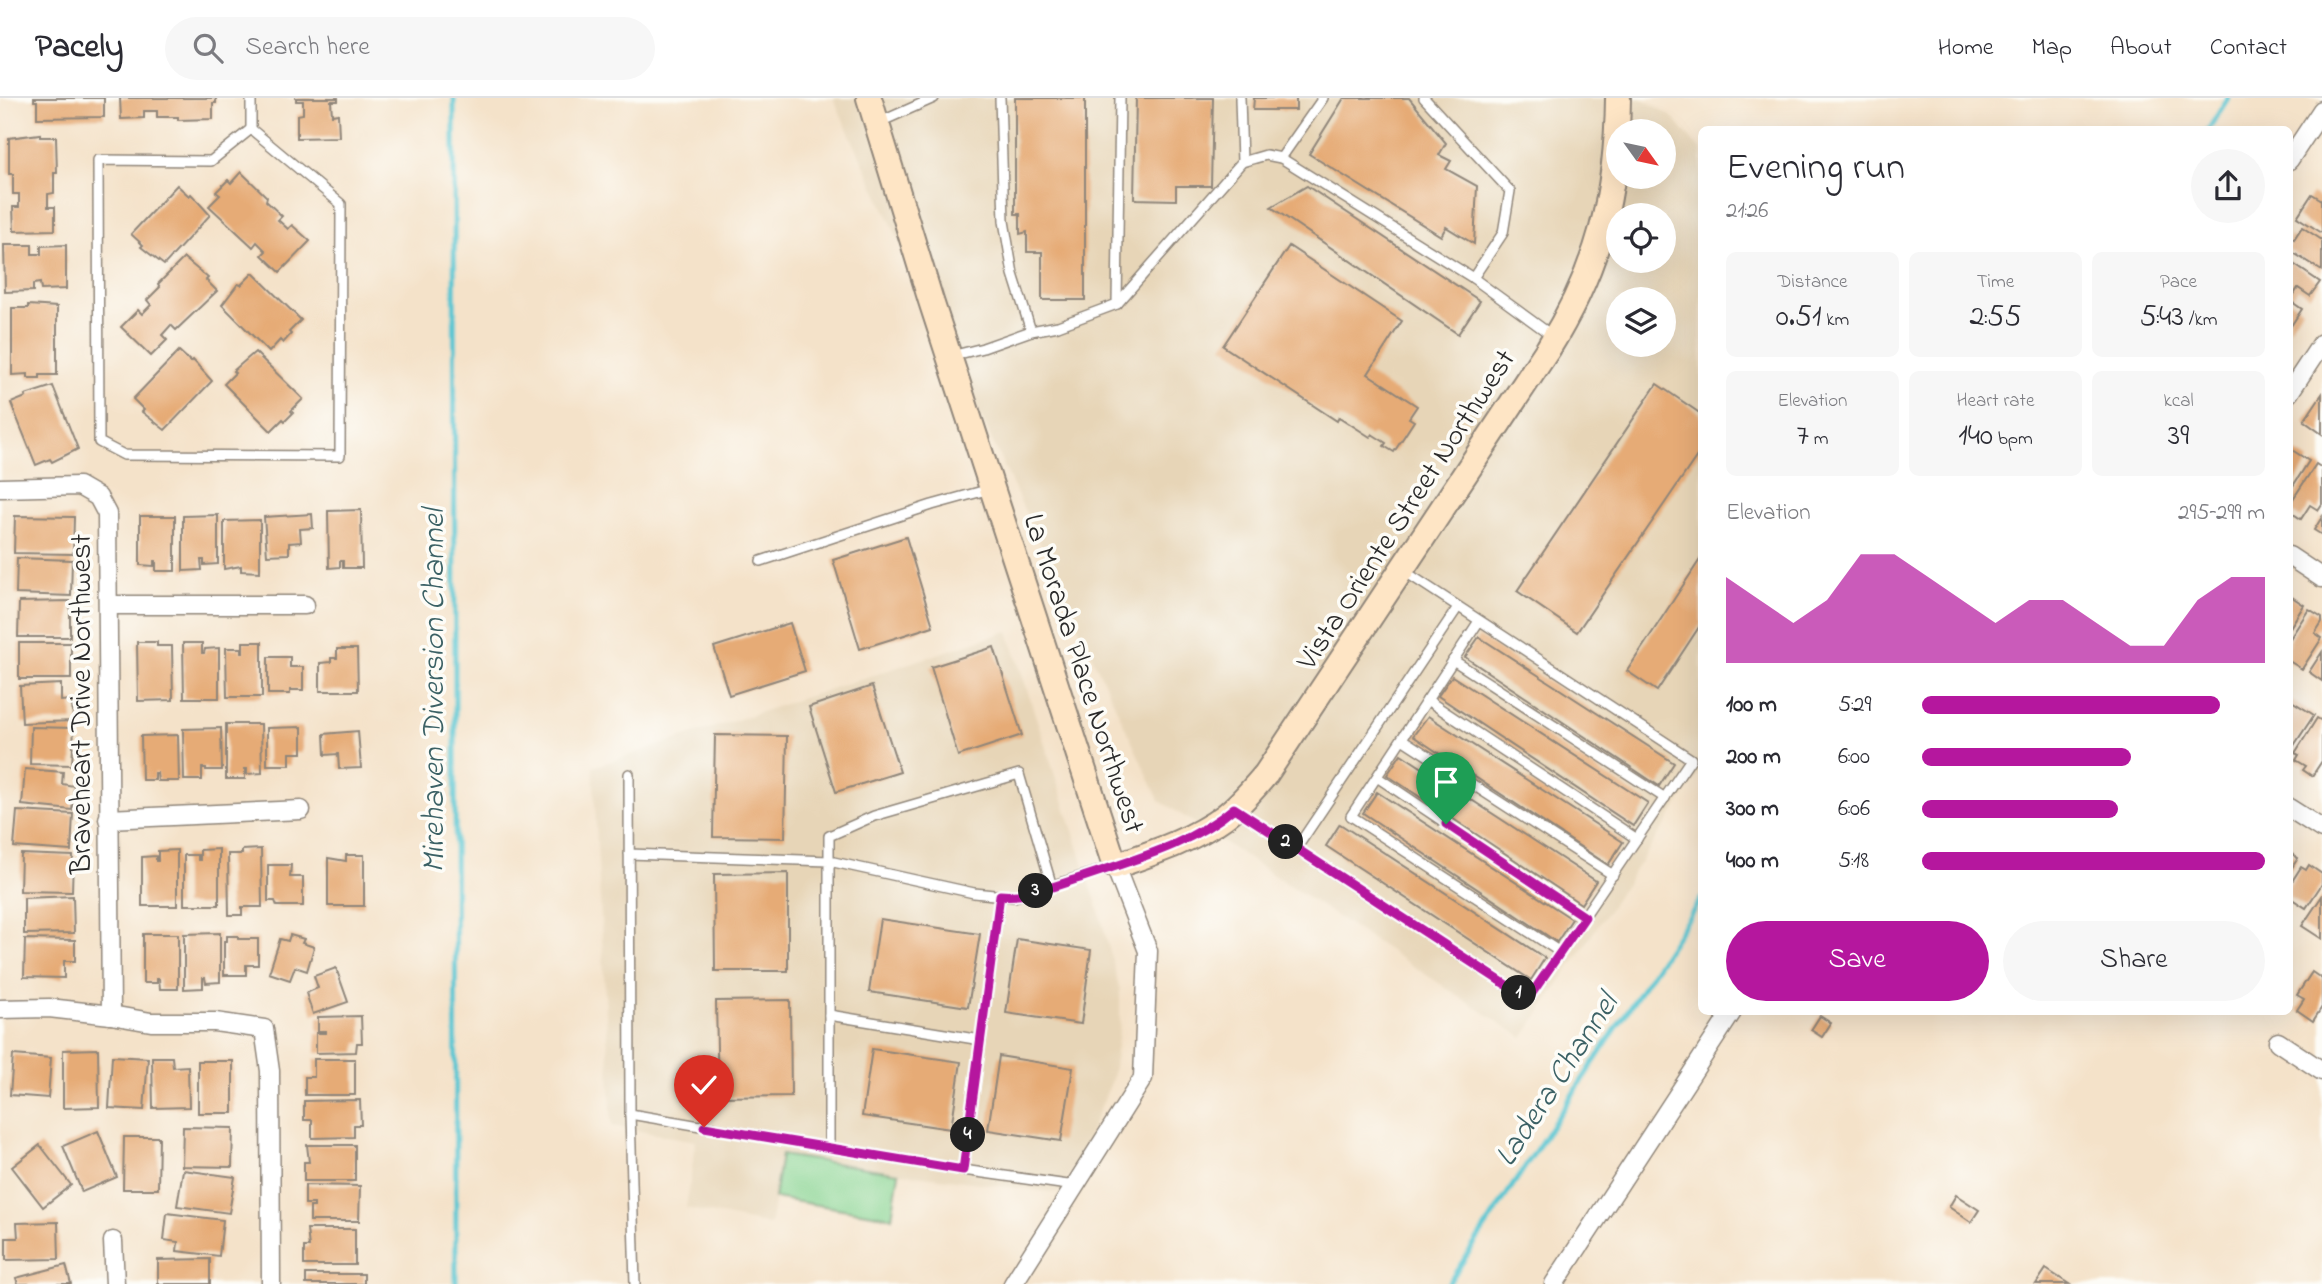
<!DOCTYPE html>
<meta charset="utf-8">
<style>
body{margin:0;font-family:"Indie Flower",sans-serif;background:#f7f7f7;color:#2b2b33;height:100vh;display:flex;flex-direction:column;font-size:26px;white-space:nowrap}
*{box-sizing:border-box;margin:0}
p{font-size:23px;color:#7c7c81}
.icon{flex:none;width:38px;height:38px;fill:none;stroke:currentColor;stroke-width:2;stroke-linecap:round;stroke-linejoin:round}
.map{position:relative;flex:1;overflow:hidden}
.sheet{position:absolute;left:1698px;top:28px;width:595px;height:889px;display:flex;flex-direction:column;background:#fff;border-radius:10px;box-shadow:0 7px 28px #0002}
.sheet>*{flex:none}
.needle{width:46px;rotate:123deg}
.controls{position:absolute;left:1606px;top:21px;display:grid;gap:14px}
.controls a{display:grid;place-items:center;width:70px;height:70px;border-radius:50%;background:#fff;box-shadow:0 7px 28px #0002;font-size:35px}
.pin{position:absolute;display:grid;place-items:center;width:60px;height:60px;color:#fff;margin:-72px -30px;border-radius:50% 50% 50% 0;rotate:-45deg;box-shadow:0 0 7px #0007}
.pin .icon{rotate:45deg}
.km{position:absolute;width:35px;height:35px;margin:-18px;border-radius:50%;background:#222;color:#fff;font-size:19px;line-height:35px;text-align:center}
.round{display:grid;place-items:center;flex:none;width:74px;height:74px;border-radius:37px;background:#f7f7f7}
.summary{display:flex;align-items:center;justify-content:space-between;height:119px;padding:0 28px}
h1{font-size:38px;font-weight:600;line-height:52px}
.stats{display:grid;grid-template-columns:repeat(3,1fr);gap:10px;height:119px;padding:7px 28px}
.stats div{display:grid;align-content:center;border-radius:10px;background:#f7f7f7;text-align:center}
.stats b{font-size:30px;font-weight:600}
.stats small{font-size:19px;font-weight:400}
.stats p{font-size:19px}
.chart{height:196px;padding:14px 28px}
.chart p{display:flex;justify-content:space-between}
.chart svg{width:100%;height:126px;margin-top:7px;fill:#b5179e;opacity:.7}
.action{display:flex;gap:14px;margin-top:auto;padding:14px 28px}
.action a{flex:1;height:80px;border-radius:42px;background:#b5179e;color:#fff;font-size:28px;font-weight:600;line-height:80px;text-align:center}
.action a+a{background:#f7f7f7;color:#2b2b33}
ul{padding:0 28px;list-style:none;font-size:23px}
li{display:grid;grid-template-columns:112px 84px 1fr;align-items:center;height:52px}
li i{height:18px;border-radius:9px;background:#b5179e}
header{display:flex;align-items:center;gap:42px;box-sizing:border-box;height:98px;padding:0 35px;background:#fff;border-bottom:2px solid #e1e1e2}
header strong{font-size:33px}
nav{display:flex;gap:38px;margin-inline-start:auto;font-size:24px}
.search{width:490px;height:63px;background:#f7f7f7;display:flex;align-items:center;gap:18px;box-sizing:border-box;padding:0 24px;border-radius:38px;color:#7c7c81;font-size:26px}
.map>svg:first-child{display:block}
.built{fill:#e7d5b7;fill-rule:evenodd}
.green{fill:#88d492;stroke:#5a805e;stroke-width:2}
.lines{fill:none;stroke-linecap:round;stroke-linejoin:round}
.stream{stroke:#5ac6d2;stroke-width:5}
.building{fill:#e6ab76}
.lane-casing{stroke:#90867a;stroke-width:12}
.street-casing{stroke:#90867a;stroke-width:21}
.secondary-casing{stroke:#90867a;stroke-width:28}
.lane{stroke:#fff;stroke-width:9}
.street{stroke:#fff;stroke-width:18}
.secondary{stroke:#fee5c5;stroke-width:24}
.route-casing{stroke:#fff;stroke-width:14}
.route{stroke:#b5179e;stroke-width:9}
.labels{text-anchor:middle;stroke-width:7;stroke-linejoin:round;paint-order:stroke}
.street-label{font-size:30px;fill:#2b2b2b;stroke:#fdfcf7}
.water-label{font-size:32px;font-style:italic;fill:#3b6165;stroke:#fdfcf7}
</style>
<header>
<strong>Pacely</strong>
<div class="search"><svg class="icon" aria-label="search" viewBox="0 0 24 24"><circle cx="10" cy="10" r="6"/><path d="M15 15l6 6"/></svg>Search here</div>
<nav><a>Home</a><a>Map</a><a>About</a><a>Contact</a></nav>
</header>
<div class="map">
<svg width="2322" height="1186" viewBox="0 0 2322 1186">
<rect width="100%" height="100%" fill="#fdfcf7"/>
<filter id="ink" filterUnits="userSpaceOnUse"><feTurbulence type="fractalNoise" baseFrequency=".0143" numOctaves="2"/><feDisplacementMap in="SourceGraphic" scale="14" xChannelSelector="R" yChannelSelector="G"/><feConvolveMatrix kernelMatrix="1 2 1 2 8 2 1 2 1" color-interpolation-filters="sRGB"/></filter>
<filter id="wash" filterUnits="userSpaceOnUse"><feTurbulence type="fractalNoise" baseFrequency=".00686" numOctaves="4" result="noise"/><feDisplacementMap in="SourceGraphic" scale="28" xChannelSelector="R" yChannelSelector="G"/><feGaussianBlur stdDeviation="1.57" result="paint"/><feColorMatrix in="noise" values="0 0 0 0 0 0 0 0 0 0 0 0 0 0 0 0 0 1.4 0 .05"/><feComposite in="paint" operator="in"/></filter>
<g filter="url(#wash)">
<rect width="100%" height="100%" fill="#f4e2c9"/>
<g class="built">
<path d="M833,0H1641L1670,17L1701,53V673L1523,940L1159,702ZM1619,33H1664V79H1619ZM1619,117H1664V163H1619ZM1619,201H1664V247H1619Z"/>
<polygon points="1008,533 1099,813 1120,892 1120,926 1112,982 1084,1048 1060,1095 900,1075 892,1119 775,1100 770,1127 686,1110 696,1043 612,1028 593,669"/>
</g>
<polygon class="green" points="781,1057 899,1075 892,1119 774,1100"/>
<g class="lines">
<g class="stream">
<polyline points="454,0 456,1186"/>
<polyline points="2208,32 2228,0"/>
<polyline points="1448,1186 1701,801"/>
</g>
</g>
<g id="blocks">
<g class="building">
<polygon points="34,0 104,0 104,19 37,20 37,3 34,3"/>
<polygon points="120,0 216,0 216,5 213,5 213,21 178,22 178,19 157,19 157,13 144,13 144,20 121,21"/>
<polygon points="296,0 338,0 338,3 331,3 332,17 338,16 339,39 297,40 297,17 303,16 303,3 296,3"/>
<polygon points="1015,0 1085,0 1085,202 1042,202 1042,154 1027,154 1027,134 1020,136 1020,116 1015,116"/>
<polygon points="1136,0 1213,0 1211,88 1176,88 1176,102 1134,101"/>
<polygon points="1254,0 1296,0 1296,12 1253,12"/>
<polygon points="1344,0 1409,0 1446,45 1439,57 1451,63 1446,71 1477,88 1474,146 1446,129 1441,138 1309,56"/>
<polygon points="40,36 40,39 56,39 57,75 54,75 54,95 48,96 48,109 55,109 55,132 14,133 13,109 19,109 19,96 13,96 13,76 9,76 9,40"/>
<polygon points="241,74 267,99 266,103 282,118 278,122 288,131 292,127 310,143 280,174 262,157 266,153 257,144 253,149 209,108 220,97 216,94 228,82 231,85"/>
<polygon points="177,87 189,98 191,96 210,117 164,167 141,149 143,147 131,136"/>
<polygon points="1307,88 1480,203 1458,236 1271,109"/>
<polygon points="2312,96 2322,102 2322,135 2297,119"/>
<polygon points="2302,129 2322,142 2322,173 2289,152 2289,137 2294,141"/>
<polygon points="4,147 32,147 32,156 41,156 41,148 66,147 66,191 41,192 40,185 33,186 33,193 5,194"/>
<polygon points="1289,148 1402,223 1368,276 1417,308 1409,320 1414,323 1394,354 1384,348 1386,345 1372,336 1370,339 1339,319 1337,323 1223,248"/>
<polygon points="184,160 208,180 206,182 217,193 176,232 171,227 162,237 167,242 151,258 121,229 138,212 142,216 151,207 147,202 160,189 158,186"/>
<polygon points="2289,163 2320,184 2310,198 2298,190 2293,198 2289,195"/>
<polygon points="253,175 301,222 289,234 291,236 283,245 280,242 269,254 222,207 238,186 241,187"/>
<polygon points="2289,202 2302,211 2289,231"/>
<polygon points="28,207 57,209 57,277 40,277 40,280 28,280 28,276 12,277 12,210 28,210"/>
<polygon points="179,253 191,264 193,262 212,283 165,332 142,314 144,312 133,301"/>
<polygon points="255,254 303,301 291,313 293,315 285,323 283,321 271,333 224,286 235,275 233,273"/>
<polygon points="1657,286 1701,316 1701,352 1577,534 1517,493"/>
<polygon points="53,288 78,351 52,364 50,361 36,367 11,305 26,299 25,297"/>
<polygon points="2322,296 2322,336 2304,323"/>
<polygon points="2289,350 2309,363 2289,394"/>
<polygon points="2316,366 2322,370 2322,406 2318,412 2310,407 2301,421 2289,413 2289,407"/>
<polygon points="361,412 362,470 343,470 343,463 340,463 340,469 329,470 328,413"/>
<polygon points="312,416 313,430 300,431 301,444 289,445 289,456 267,457 264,419"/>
<polygon points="218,417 218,466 204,467 204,462 201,462 202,472 183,473 183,418"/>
<polygon points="15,418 74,419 73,456 14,455"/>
<polygon points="140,418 175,418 175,473 156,473 156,463 154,463 154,468 140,467"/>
<polygon points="2322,419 2322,437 2314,432"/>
<polygon points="260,422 260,474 241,473 241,468 224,471 224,423"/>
<polygon points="906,439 933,528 860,551 833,462"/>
<polygon points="17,460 72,462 71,498 16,496"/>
<polygon points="1701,460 1701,526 1657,593 1627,573"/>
<polygon points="2289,497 2304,507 2289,531"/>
<polygon points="70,503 70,539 18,539 19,504"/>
<polygon points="2309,511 2322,519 2322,524 2315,535 2322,540 2302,571 2289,563 2289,542"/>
<polygon points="790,525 805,573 729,597 714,549"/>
<polygon points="1479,539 1674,665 1659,688 1465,559"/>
<polygon points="137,544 157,544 157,548 172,548 173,602 138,603"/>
<polygon points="243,544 262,544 262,599 227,599 226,550 241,550 241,554 243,554"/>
<rect x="19" y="545" width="52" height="36"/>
<polygon points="183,545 202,545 202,555 204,555 205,551 219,550 219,600 184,600"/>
<polygon points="994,549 1022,637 958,658 931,569"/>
<polygon points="337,551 357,551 358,593 320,593 320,565 331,564 331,560 337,560"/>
<polygon points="2322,554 2322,583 2309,574"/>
<polygon points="268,559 290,559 290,569 303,569 303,592 290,592 290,596 268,596"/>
<polygon points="1452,578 1648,705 1633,728 1438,598"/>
<polygon points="61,586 61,603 72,602 73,623 22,625 20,588"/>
<polygon points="872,588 900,674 836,694 809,609"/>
<polygon points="2290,602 2314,617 2289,655 2289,603"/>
<polygon points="1428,618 1623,744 1608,767 1413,638"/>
<polygon points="2317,620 2322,623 2322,663 2312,678 2303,672 2306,668 2296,662 2299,657 2295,655"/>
<polygon points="226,626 261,626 262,675 247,676 247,671 245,671 245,681 226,681"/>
<polygon points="31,629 74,630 72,667 30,666"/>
<polygon points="302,629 302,655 290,655 290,667 267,667 267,630"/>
<polygon points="221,630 222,672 206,672 206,670 202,670 202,682 184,682 183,631"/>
<polygon points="358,633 361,670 339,671 338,656 325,657 324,636"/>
<polygon points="178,637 179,683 158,683 157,675 155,675 155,682 142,682 141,638"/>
<polygon points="715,637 787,638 785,740 713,739"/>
<polygon points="1401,656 1596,783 1581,806 1387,677"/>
<polygon points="25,671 63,674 62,686 74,688 72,712 22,707"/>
<polygon points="1377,694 1572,821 1557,844 1363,715"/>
<polygon points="17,713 73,716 71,753 14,749"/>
<polygon points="1340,726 1545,860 1531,882 1326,748"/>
<polygon points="219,751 219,807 184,807 184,757 198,757 198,762 200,762 200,752"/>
<polygon points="261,751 262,809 242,809 242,817 229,817 228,756 242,756 242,752"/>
<polygon points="177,752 177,808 142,808 142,759 156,758 156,763 158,763 158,753"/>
<polygon points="2289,754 2298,760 2289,774"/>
<polygon points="21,756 73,758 72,794 20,793"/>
<polygon points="346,757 364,757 364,808 328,808 328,760 346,763"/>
<polygon points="268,767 291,767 290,779 303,779 303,808 277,808 275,803 268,803"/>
<polygon points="2309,767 2322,776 2322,786 2306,810 2289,799 2289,788 2301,769 2306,772"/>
<polygon points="788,775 788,873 715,873 714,776"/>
<polygon points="73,798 74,835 24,836 24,800"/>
<polygon points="2322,798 2322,841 2302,828"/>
<polygon points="880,821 980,836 968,909 869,894"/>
<polygon points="220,835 220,884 206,885 205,880 203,880 203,890 184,891 184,836"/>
<polygon points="143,836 178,836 178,891 160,891 159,881 157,881 157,885 143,885"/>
<polygon points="290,837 304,841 302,845 314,849 307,873 295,869 290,882 269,875 280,841 288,843"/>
<polygon points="227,838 238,838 238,841 258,841 258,867 246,867 246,877 224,877 224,843 227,843"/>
<polygon points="25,841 75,842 75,863 64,863 64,880 24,879"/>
<polygon points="1017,841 1091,852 1081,926 1006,915"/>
<polygon points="336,870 348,904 313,916 306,895 318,890 314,878"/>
<polygon points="2312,874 2322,881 2322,909 2313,923 2297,912 2304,901 2297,897"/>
<polygon points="790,902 791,998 718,999 716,903"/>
<polygon points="361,918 362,945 357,945 356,954 316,955 316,935 326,935 326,933 318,933 318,919"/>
<polygon points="1820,918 1831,925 1822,939 1811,932"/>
<polygon points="98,951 99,1009 63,1010 63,952"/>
<polygon points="872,951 961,964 951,1031 862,1018"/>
<polygon points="13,957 51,960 48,1000 10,997"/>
<polygon points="112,958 148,960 144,1012 109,1010"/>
<polygon points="999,958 1073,970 1061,1043 988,1032"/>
<polygon points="152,959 172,959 173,969 188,968 189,1009 153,1010"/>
<polygon points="314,961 355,961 355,997 305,997 305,979 314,979"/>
<rect x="198" y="963" width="35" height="52"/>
<polygon points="360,1002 361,1027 354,1027 354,1039 312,1040 312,1022 304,1022 304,1003"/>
<polygon points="183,1029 233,1030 232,1069 182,1068"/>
<polygon points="98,1033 117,1079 82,1094 63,1048"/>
<polygon points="124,1039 159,1039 158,1091 123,1091"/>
<polygon points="40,1047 71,1087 43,1109 12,1069"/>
<polygon points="307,1047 355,1047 355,1083 304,1083 304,1064 309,1064"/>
<polygon points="183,1072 235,1079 229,1115 177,1108"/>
<polygon points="305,1087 360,1088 359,1123 310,1123 310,1109 314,1109 314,1106 305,1106"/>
<polygon points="1956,1097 1979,1112 1971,1124 1949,1109"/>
<polygon points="167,1115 223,1122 219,1158 177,1153 178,1144 164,1142"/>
<polygon points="58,1124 59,1161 6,1162 6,1140 18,1140 17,1125"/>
<polygon points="307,1131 355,1131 355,1167 304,1167 304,1149 309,1149"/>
<polygon points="210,1161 210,1186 158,1186 158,1162"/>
<polygon points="66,1167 71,1186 18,1186 16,1180"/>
<polygon points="2046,1171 2069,1186 2036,1186"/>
<rect x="306" y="1176" width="58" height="10"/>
</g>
</g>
</g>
<g filter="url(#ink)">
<use href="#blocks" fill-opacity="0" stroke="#90867a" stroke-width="2"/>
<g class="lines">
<defs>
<g id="lane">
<polyline points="251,0 251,31"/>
<polyline points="1000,0 1004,123 1013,176 1031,233"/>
<polyline points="1240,0 1242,64"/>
<polyline points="1424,0 1510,93 1503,135 1473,180 1554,239"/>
<polyline points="880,24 934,0"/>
<polygon points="251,31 341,106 340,358 124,357 99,344 98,62 211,63"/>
<polyline points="1281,60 1323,0"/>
<polyline points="1117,206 1242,64 1266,57 1281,60 1473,180"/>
<polyline points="951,258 983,250 1031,233 1058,228 1117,206 1120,0"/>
<polyline points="761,463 932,407 990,391"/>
<polyline points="1479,523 1351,718 1560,854"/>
<polyline points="1453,562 1665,700"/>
<polyline points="1427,602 1637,741"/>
<polyline points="1402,641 1613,777"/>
<polyline points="629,676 630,1016 829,1050 829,763 629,756"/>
<polyline points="1377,679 1585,819"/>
<polyline points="1235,711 1528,901 1691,661 1404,473"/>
<polyline points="1296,751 1458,509"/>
<polyline points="1052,789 1019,676 874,718 829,738 829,763 974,795 1014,799 1113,769"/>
<polyline points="1000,798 963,1072 1075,1088"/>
<polyline points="829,917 981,942"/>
<polyline points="630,1016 635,1186"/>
<polyline points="829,1050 963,1072"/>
</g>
<g id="street">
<polyline points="2289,62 2322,12"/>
<polyline points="2289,295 2322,245"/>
<polyline points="0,390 79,388 98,399 107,416 111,917"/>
<polyline points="2289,458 2322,480"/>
<polyline points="109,507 305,507"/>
<polyline points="2289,710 2322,731"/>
<polyline points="108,721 301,712"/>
<polyline points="0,911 49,910 111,917 151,924 215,924 264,931 270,973 271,1186"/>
<polyline points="2278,944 2322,973"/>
<polyline points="113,1143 115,1186"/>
<polyline points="1013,1186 1143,980 1148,853 1115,768"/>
<polyline points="1554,1186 1732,914"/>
</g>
<path id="secondary" d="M869,0L931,203L1115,768C1152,755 1191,743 1224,719C1240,707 1253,691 1266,676L1548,251C1599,169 1617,97 1618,0"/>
</defs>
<use href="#lane" class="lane-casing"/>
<use href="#street" class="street-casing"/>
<use href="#secondary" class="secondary-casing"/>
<use href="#lane" class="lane"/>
<use href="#street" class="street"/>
<use href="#secondary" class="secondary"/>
</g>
</g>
<g class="lines" filter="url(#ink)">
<defs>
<path id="route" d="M704,1029L963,1072L1000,797C1028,800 1057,787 1083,779C1135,761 1192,746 1234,710L1528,901L1585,819L1446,726"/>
</defs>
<use href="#route" class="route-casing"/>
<use href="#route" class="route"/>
</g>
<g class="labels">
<g class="street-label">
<text transform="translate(1405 411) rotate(-57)" y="10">Vista Oriente Street Northwest</text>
<text transform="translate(1085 575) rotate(72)" y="10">La Morada Place Northwest</text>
<text transform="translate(80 606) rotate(-90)" y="10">Braveheart Drive Northwest</text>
</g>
<g class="water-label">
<text transform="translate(432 593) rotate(-90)" y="11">Mirehaven Diversion Channel</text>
<text transform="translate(1555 981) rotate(-57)" y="11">Ladera Channel</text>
</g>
</g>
</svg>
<div class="controls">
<a><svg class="needle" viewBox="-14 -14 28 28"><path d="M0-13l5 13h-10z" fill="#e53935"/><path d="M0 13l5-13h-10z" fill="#7c7c81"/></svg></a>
<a><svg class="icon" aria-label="locate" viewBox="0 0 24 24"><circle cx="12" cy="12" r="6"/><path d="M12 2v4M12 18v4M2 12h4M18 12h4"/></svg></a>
<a><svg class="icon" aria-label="layers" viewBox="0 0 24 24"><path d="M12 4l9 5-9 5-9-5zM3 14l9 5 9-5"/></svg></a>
</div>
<div class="pin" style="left:1446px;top:726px;background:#1e9e55"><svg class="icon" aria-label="arrive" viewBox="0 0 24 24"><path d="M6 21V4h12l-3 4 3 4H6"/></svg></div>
<div class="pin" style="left:704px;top:1029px;background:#d93025"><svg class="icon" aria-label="check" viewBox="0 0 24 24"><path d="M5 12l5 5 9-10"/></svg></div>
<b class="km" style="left:1519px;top:895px">1</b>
<b class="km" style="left:1286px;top:744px">2</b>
<b class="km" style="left:1036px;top:793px">3</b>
<b class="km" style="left:968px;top:1037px">4</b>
<section class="sheet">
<div class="summary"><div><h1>Evening run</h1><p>21:26</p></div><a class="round"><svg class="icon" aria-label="share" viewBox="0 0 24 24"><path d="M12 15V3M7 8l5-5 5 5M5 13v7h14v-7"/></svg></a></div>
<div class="stats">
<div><p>Distance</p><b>0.51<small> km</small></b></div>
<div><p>Time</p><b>2:55</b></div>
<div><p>Pace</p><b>5:43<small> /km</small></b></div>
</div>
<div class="stats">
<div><p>Elevation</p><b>7<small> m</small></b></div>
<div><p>Heart rate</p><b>140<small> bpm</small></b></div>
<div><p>kcal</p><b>39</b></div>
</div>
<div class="chart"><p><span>Elevation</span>295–299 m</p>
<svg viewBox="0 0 160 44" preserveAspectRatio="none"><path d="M0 44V14L10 22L20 30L30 22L40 6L50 6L60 14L70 22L80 30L90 22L100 22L110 30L120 38L130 38L140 22L150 14L160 14V44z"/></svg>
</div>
<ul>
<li><b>100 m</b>5:29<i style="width:87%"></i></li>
<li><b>200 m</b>6:00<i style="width:61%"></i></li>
<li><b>300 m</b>6:06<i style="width:57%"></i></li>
<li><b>400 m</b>5:18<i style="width:100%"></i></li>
</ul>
<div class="action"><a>Save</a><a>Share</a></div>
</section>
</div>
